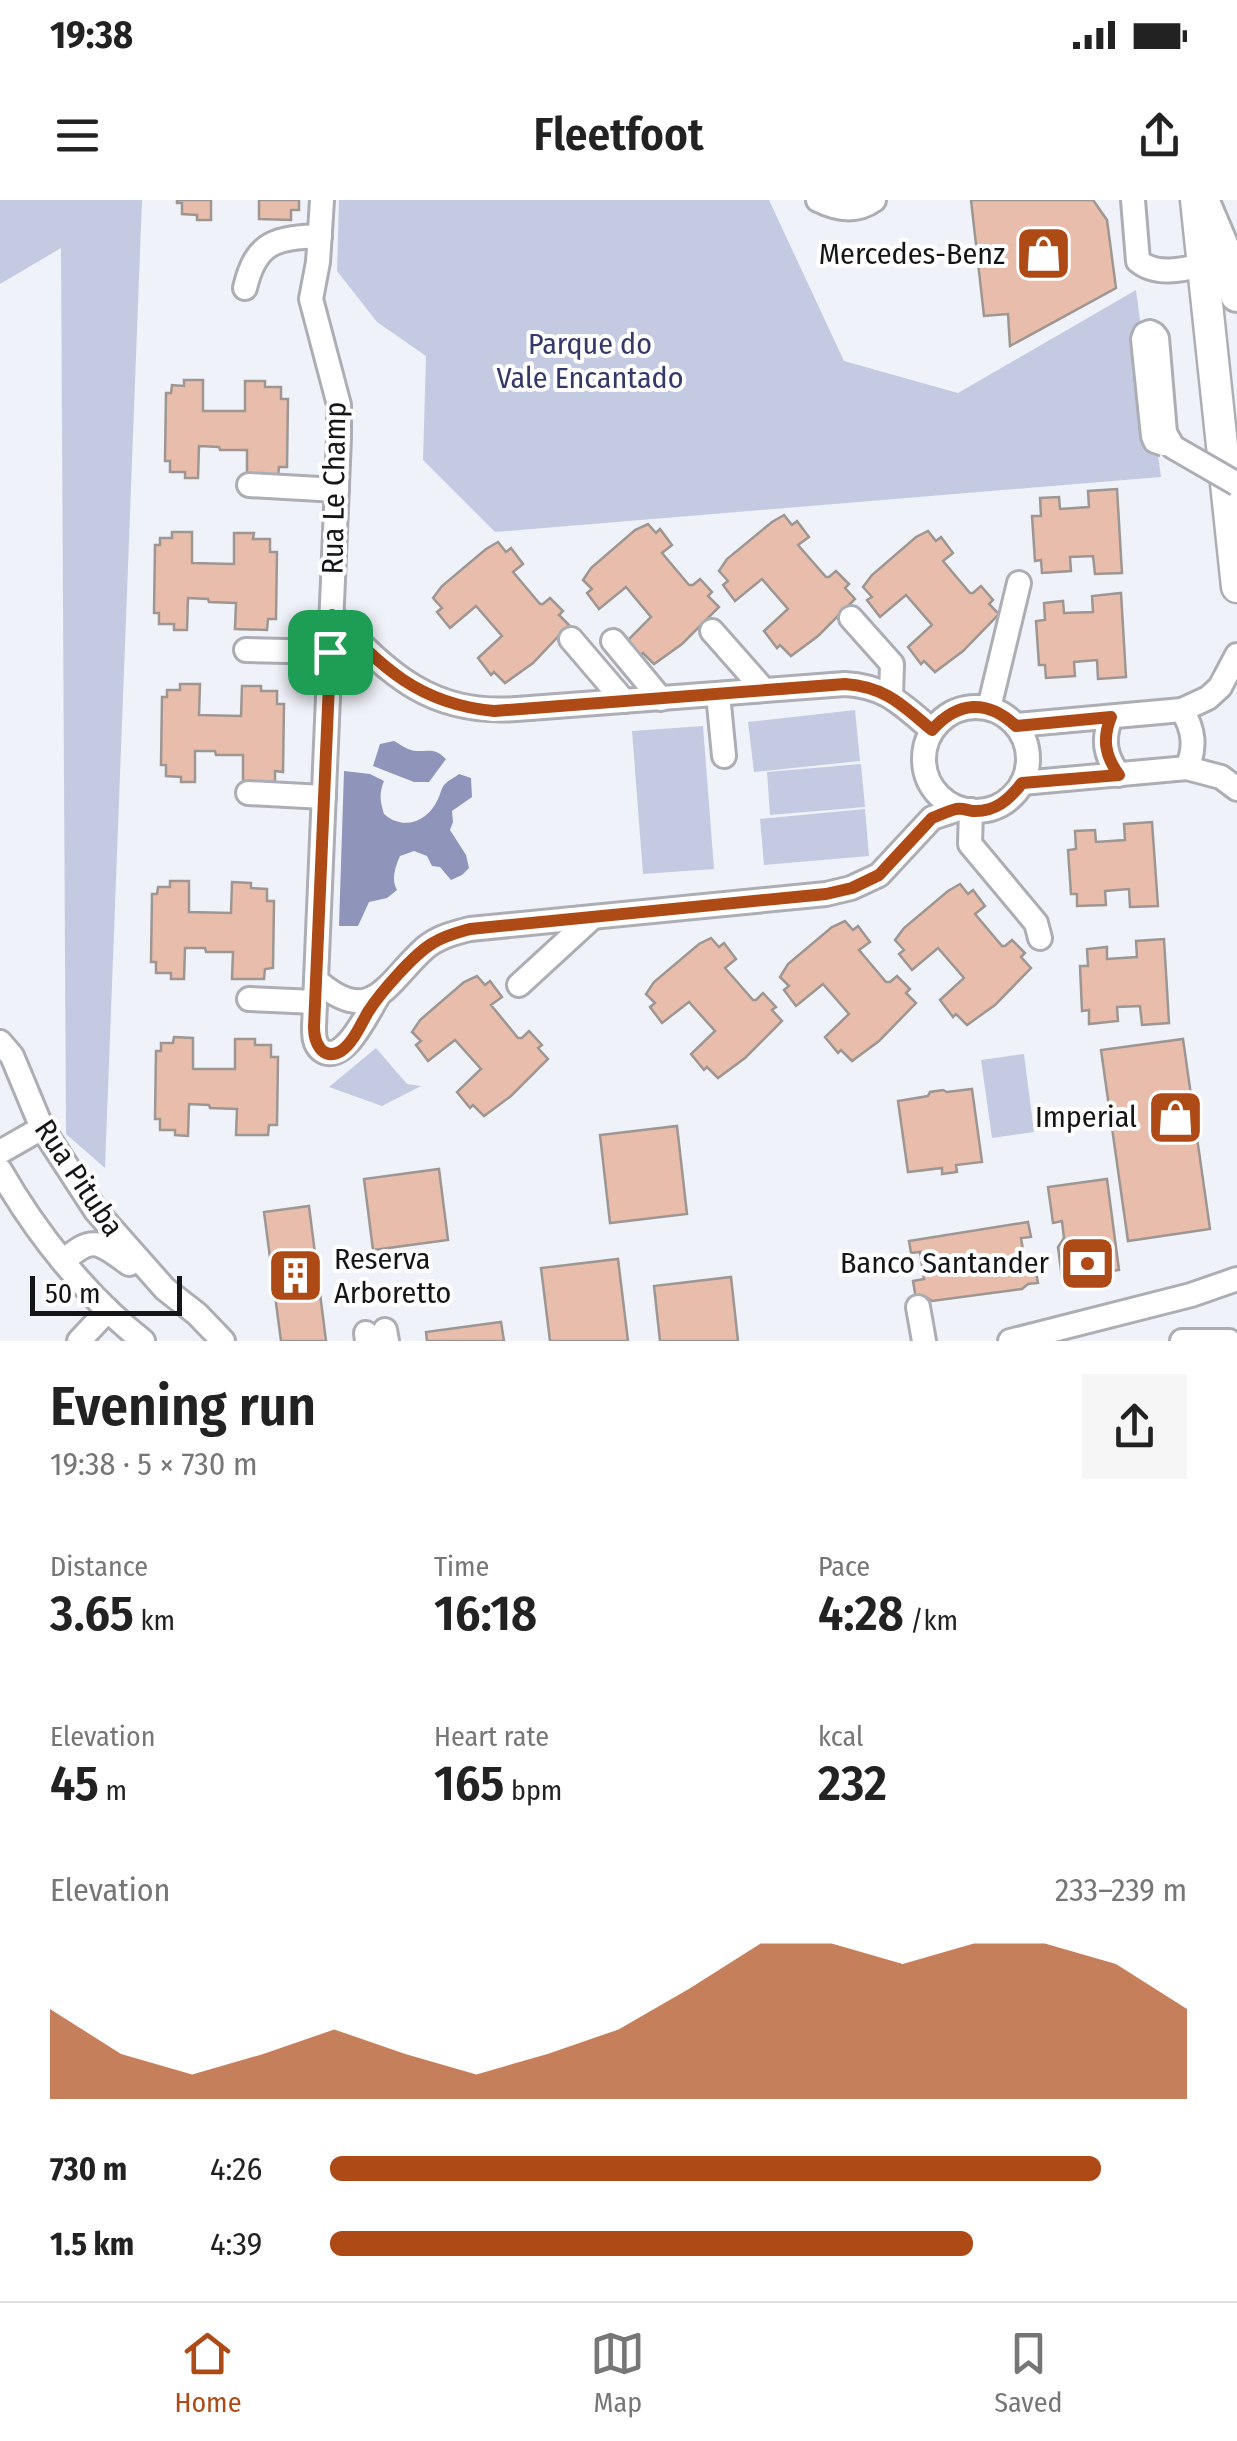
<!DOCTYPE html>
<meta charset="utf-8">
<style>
body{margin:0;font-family:"Fira Sans Condensed",sans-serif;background:#f6f6f6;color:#222;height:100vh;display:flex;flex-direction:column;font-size:38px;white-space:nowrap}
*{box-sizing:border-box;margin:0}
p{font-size:32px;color:#767676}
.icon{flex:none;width:55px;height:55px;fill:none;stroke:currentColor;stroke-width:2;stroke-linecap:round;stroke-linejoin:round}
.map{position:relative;height:1141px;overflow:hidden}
.sheet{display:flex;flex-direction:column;background:#fff;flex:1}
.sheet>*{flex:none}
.scale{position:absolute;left:30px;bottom:25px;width:152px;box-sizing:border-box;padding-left:10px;border:5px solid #141517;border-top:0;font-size:28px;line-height:35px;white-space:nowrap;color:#141517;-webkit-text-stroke:8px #fff;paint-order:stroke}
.pin{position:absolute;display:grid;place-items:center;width:85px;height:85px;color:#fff;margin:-42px;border-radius:20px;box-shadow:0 5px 15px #0006}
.round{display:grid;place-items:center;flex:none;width:105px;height:105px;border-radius:0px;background:#f6f6f6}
.overview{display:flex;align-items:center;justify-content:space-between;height:170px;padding:0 50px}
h1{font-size:55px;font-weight:600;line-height:75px}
.metrics{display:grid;grid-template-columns:repeat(3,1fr);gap:15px;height:170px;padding:10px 50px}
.metrics div{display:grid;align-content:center}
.metrics b{font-size:50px;font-weight:600}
.metrics small{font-size:28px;font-weight:400}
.metrics p{font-size:28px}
.chart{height:280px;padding:20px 50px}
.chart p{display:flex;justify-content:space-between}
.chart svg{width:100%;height:180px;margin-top:10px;fill:#ae4a16;opacity:.7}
ul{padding:0 50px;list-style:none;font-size:32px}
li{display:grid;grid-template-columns:160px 120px 1fr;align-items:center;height:75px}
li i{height:25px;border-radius:12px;background:#ae4a16}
.status{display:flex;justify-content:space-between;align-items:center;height:70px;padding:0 50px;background:#fff;direction:ltr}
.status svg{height:28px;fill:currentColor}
header{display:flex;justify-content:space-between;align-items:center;height:130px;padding:0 50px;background:#fff;font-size:45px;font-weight:600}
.tabs{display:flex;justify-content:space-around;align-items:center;height:140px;border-top:2px solid #e0e0e0;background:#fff;font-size:28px;color:#767676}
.tabs a{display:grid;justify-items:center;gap:5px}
.tabs .selected{color:#ae4a16}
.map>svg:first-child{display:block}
.green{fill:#c5cae3}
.water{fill:#8e94ba}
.building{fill:#e9bdab;stroke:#9d9693;stroke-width:2.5}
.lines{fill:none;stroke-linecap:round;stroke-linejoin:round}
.minor-casing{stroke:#adaeb5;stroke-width:28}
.major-casing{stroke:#adaeb5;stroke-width:35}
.highway-casing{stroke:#adaeb5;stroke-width:38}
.minor{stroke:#fff;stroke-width:22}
.major{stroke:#fff;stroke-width:30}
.highway{stroke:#fff;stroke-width:32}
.minor-bridge-casing{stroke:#adaeb5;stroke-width:28;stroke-linecap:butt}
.minor-bridge{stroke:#fff;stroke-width:22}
.route-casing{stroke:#fff;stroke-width:20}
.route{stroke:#ae4a16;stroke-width:12}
.labels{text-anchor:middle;stroke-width:8;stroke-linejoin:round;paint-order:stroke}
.poi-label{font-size:30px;fill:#141517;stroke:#fff;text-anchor:end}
.park-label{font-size:30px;fill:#34386b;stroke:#fff}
.street-label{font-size:30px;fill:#141517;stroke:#fff}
</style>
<div class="status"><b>19:38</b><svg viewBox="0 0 49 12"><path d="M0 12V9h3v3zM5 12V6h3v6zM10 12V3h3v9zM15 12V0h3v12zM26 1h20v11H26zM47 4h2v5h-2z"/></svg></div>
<header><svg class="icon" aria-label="menu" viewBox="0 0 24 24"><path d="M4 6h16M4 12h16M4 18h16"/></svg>Fleetfoot<svg class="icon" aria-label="share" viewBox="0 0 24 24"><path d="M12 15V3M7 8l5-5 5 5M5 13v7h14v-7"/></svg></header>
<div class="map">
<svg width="1237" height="1141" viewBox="0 0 1237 1141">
<rect width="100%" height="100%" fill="#f0f2f9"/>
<g class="green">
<polygon points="0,0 142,0 105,968 66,934 61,48 0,84"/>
<polygon points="339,0 769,0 844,161 958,193 1136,90 1161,277 495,332 423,260 426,156 377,122 337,71"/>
<polygon points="855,510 860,561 754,572 748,522"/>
<polygon points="703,526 714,669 643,674 632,531"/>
<polygon points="861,564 865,607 770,615 767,572"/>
<polygon points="865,609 869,656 764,665 760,619"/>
<polygon points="376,848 407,884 421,886 382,906 329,887"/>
<polygon points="1024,854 1034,932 992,938 981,860"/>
</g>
<g class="water">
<path d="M394,541C401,545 409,551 417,551C431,551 435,548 446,559L429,582H414L373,566L380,544Z"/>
<path d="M344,571L370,574L384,581C379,593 380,601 384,614C403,631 428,622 438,599C441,593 441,588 445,584C449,580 454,578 459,574L471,578L472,597L452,611L453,622L450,630L466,655L469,668L462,675L451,680L440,667L432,666L427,656L414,651L400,656C395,667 391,680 397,690L387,698L369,702L358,726H339Z"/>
</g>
<g class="building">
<polygon points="177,0 211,0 211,20 197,20 197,15 182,14 182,3 177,3"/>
<polygon points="259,0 299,0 299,10 291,10 291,20 259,19"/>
<polygon points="971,0 1093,0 1107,20 1116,88 1010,146 1008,114 984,116"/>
<polygon points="184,180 203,180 203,211 245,211 245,181 265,181 265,187 281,187 281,199 288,199 287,267 279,267 278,277 247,277 247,250 220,250 219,247 199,246 198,278 185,278 185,272 170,272 170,261 165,261 166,193 171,193 172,185 184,186"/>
<polygon points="1117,289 1122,373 1095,374 1093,356 1070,357 1071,371 1042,373 1041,360 1035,361 1032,316 1041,316 1040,298 1059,297 1060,309 1089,307 1088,291"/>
<polygon points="784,315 792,325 797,321 809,337 798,345 826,377 829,377 836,371 849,384 845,388 855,399 818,436 791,456 780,445 777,448 764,431 788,409 762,379 735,401 723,385 728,381 719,371 727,359 772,322"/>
<polygon points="648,324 656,333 660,329 672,345 662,353 689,385 693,385 700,379 712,392 708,396 719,407 682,444 654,464 643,453 640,456 628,440 651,417 626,387 599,409 587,393 592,389 583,380 591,368 635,330"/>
<polygon points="928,331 936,341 941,337 953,353 943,361 970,393 973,393 981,386 993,400 989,404 999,414 963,451 935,472 924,461 921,464 908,447 932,425 906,395 880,417 867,400 872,397 863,387 872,375 916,337"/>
<polygon points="172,332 192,332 192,363 234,364 234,333 254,333 253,339 270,339 270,352 277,352 276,419 268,419 267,430 235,429 236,403 209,402 208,399 188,398 187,430 174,430 174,424 159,424 159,413 154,413 155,345 160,345 160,338 172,338"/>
<polygon points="498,342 506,352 511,348 523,364 513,372 540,404 543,404 550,398 563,411 559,415 569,425 533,463 505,483 494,472 491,475 478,458 502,436 476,406 450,428 437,412 442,408 433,398 442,386 486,349"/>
<polygon points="1121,393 1126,477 1098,479 1097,460 1074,462 1075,476 1046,478 1045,465 1039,465 1036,421 1045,420 1044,403 1063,401 1064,413 1093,412 1092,396"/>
<polygon points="180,484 200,484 199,515 241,516 242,486 261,486 261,491 277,491 277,504 284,504 283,572 275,571 275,582 243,581 243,555 216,555 215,551 195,551 195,582 181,582 181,577 166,576 166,565 161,565 162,497 167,497 167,490 180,490"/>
<polygon points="1152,622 1158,706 1130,707 1129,689 1105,691 1106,705 1077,706 1077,694 1071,694 1068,650 1076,649 1075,631 1095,630 1096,642 1125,640 1124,624"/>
<polygon points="170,681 189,681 189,712 231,713 232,682 251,683 251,688 267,689 267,701 274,701 273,768 265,769 264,779 232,779 233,752 206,752 205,748 185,748 184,779 171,779 171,773 156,773 156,762 151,762 152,694 157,694 158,687 170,687"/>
<polygon points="960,684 968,694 973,690 985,706 975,714 1002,746 1005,746 1012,740 1025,753 1021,757 1031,768 995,805 967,825 956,814 953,817 940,800 964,778 938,748 912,770 899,754 904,750 895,740 904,728 948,691"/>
<polygon points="845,721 853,730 858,726 870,742 859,750 886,782 890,782 897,776 910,789 906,793 916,803 879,841 852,861 841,850 838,853 825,837 849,814 823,784 796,806 784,790 789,786 780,777 788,764 832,727"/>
<polygon points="711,738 719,747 724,743 736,759 725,768 753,800 756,800 763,793 776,807 772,810 782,821 745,858 718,878 707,867 704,870 691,854 715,831 689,802 662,823 650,807 655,803 646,794 654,782 699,744"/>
<polygon points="1164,739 1169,823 1142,825 1140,806 1117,807 1118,821 1089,824 1089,810 1082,811 1080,766 1088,766 1087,749 1107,747 1107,759 1137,757 1136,741"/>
<polygon points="477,776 485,785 490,781 502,797 491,805 518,838 522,838 529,831 542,845 538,848 548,859 511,896 484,916 473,905 470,908 457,892 481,869 455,840 428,861 416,845 421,841 412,832 420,820 464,782"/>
<polygon points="174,837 193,838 193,869 235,869 235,839 255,839 255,845 271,845 271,857 278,857 277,925 269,925 268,935 236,935 237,909 210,908 209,905 189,904 188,936 175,935 175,930 160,930 160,919 155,919 156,851 161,851 161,843 173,843"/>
<polygon points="1183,839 1210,1029 1128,1041 1101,850"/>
<polygon points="972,889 982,962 956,965 957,972 942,974 942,968 908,972 898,901 928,896 930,892 943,890 947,892"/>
<polygon points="677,926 687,1014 610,1023 600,935"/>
<polygon points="439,969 448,1040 373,1050 364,979"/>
<polygon points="1107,979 1119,1070 1062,1078 1058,1047 1064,1038 1062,1021 1053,1023 1048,987"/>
<polygon points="309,1006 326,1141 281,1141 264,1012"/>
<polygon points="1028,1022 1031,1037 1021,1038 1026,1068 1035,1067 1038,1083 1028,1084 1022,1089 932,1101 926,1097 916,1099 913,1081 924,1079 920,1052 911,1053 909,1041"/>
<polygon points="618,1059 628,1141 550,1141 541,1068"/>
<polygon points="731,1077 738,1141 660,1141 654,1086"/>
<polygon points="501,1122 504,1141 427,1141 426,1132"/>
</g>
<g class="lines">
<defs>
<g id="minor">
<path d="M322,0L318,62L311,99L339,205V238L314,827C314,836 314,844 321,850C343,867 368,812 377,798"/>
<path d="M818,0C836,9 856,13 874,0"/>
<path d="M1133,0L1138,61C1156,76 1182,70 1203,65"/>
<path d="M245,88C256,41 276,38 320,36"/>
<polyline points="249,285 337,290"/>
<path d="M332,415C390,474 429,515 517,509L845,484C886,486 902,505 932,530"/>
<polyline points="851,418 892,464 891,496"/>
<polyline points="712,431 764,490"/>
<polyline points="571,439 624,501"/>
<polyline points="613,441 661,499"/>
<polyline points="246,450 330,452"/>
<polyline points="718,494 724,556"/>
<circle cx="976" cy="559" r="52"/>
<polyline points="989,508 1019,383"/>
<path d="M1182,510C1194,530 1196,547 1187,568"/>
<path d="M1111,517C1102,540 1105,556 1119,575"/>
<polyline points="1016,525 1182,510 1208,498 1220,487 1237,455"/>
<polyline points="1022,583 1187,568 1221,577 1237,589"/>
<polyline points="248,593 324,597"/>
<polyline points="971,610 970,644 1036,723 1040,738"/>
<path d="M316,780C372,829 386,783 425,748C438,737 454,733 470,729L826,694L851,688L879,675L932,618L959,609"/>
<polyline points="519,785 593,717"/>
<polyline points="249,799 315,802"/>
<polyline points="0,842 12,856 42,928 96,1011 165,1089 197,1114 223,1141"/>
<polyline points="0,952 42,928"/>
<path d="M0,970C36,1033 86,1096 143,1141"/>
<path d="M64,1061C93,1034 100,1043 129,1064"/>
<polyline points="918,1107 924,1141"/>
<polyline points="385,1130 387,1141"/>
<polyline points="366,1133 367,1141"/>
<polyline points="79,1141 108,1110"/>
<polyline points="1010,1141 1191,1095 1237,1079"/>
<polyline points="1182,1141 1229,1141"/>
</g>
<polyline id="major" points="1196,0 1237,387"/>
<polyline id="highway" points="1202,0 1228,61 1237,95"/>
</defs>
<use href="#minor" class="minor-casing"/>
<use href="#major" class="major-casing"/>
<use href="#highway" class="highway-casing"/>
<use href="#minor" class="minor"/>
<use href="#major" class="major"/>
<use href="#highway" class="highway"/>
<defs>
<polyline id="minor-bridge" points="1164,244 1155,241 1153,236 1143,139 1145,134 1150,132 1154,134 1157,138 1165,233 1173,247 1237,284"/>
</defs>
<use href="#minor-bridge" class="minor-bridge-casing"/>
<use href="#minor-bridge" class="minor-bridge"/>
</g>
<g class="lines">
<defs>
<path id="route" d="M332,415C382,467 418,504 494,511L845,484C886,487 902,505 932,530C958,501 987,499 1016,526L1111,517C1102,539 1105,556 1119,575L1022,583C1009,600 995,612 973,611C966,610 964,608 956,609C948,611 940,615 932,618L879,675L852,688L826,694L470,729C456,733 444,736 433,743C414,754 380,793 368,812C361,824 353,843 341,851C322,862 314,842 314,827Z"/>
</defs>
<use href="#route" class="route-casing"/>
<use href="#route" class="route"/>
</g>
<defs>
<symbol id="shop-square" viewBox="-11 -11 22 22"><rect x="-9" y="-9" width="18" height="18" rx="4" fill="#ae4a16" stroke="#fff"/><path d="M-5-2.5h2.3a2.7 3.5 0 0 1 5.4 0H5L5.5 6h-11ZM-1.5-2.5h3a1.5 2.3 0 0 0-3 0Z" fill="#fff"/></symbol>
<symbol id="bank-square" viewBox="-11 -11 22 22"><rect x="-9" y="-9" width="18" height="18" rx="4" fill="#ae4a16" stroke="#fff"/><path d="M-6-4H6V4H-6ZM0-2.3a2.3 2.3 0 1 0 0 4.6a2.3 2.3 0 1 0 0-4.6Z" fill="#fff"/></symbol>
<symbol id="building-square" viewBox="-11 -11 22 22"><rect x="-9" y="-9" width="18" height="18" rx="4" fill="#ae4a16" stroke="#fff"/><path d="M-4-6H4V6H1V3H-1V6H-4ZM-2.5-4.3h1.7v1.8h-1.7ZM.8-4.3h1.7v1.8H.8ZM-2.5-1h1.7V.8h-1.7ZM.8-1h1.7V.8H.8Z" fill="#fff"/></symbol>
</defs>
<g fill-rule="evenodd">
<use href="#shop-square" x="1012" y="22" width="63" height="63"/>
<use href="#shop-square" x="1144" y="886" width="63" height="63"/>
<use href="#bank-square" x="1056" y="1032" width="63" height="63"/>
<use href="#building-square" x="264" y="1044" width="63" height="63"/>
</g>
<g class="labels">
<g class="poi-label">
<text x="1005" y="64">Mercedes-Benz</text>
<text x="1137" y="927">Imperial</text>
<text x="334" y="1069" text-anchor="start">Reserva<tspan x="334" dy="34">Arboretto</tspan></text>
<text x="1049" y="1073">Banco Santander</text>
</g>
<g class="park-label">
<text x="590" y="154">Parque do<tspan x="590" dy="34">Vale Encantado</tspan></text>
</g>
<g class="street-label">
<text transform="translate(334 288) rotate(-89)" y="10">Rua Le Champ</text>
<text transform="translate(79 978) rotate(56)" y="10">Rua Pituba</text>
</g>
</g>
</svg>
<div class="scale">50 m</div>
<div class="pin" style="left:330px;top:452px;background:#1e9e55"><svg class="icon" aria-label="arrive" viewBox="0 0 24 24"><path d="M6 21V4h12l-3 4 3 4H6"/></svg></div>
</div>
<section class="sheet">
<div class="overview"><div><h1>Evening run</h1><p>19:38 · 5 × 730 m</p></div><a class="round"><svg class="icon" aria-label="share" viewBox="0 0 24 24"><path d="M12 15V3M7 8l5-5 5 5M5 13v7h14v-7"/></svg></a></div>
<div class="metrics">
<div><p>Distance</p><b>3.65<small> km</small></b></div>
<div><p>Time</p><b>16:18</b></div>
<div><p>Pace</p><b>4:28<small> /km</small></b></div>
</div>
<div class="metrics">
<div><p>Elevation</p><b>45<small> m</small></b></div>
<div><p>Heart rate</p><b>165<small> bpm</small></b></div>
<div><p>kcal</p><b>232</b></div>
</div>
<div class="chart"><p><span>Elevation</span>233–239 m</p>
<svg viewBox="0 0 160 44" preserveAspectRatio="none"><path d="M0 44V22L10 33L20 38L30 33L40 27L50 33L60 38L70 33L80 27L90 17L100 6L110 6L120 11L130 6L140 6L150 11L160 22V44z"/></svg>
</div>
<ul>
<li><b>730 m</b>4:26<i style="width:90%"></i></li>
<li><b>1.5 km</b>4:39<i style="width:75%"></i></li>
</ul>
</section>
<nav class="tabs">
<a class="selected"><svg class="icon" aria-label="home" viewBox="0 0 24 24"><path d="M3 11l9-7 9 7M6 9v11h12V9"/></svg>Home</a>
<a><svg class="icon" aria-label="map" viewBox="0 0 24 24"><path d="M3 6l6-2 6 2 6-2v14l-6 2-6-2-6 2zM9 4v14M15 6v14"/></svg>Map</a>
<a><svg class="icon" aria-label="saved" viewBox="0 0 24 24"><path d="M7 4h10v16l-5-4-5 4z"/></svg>Saved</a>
</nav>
